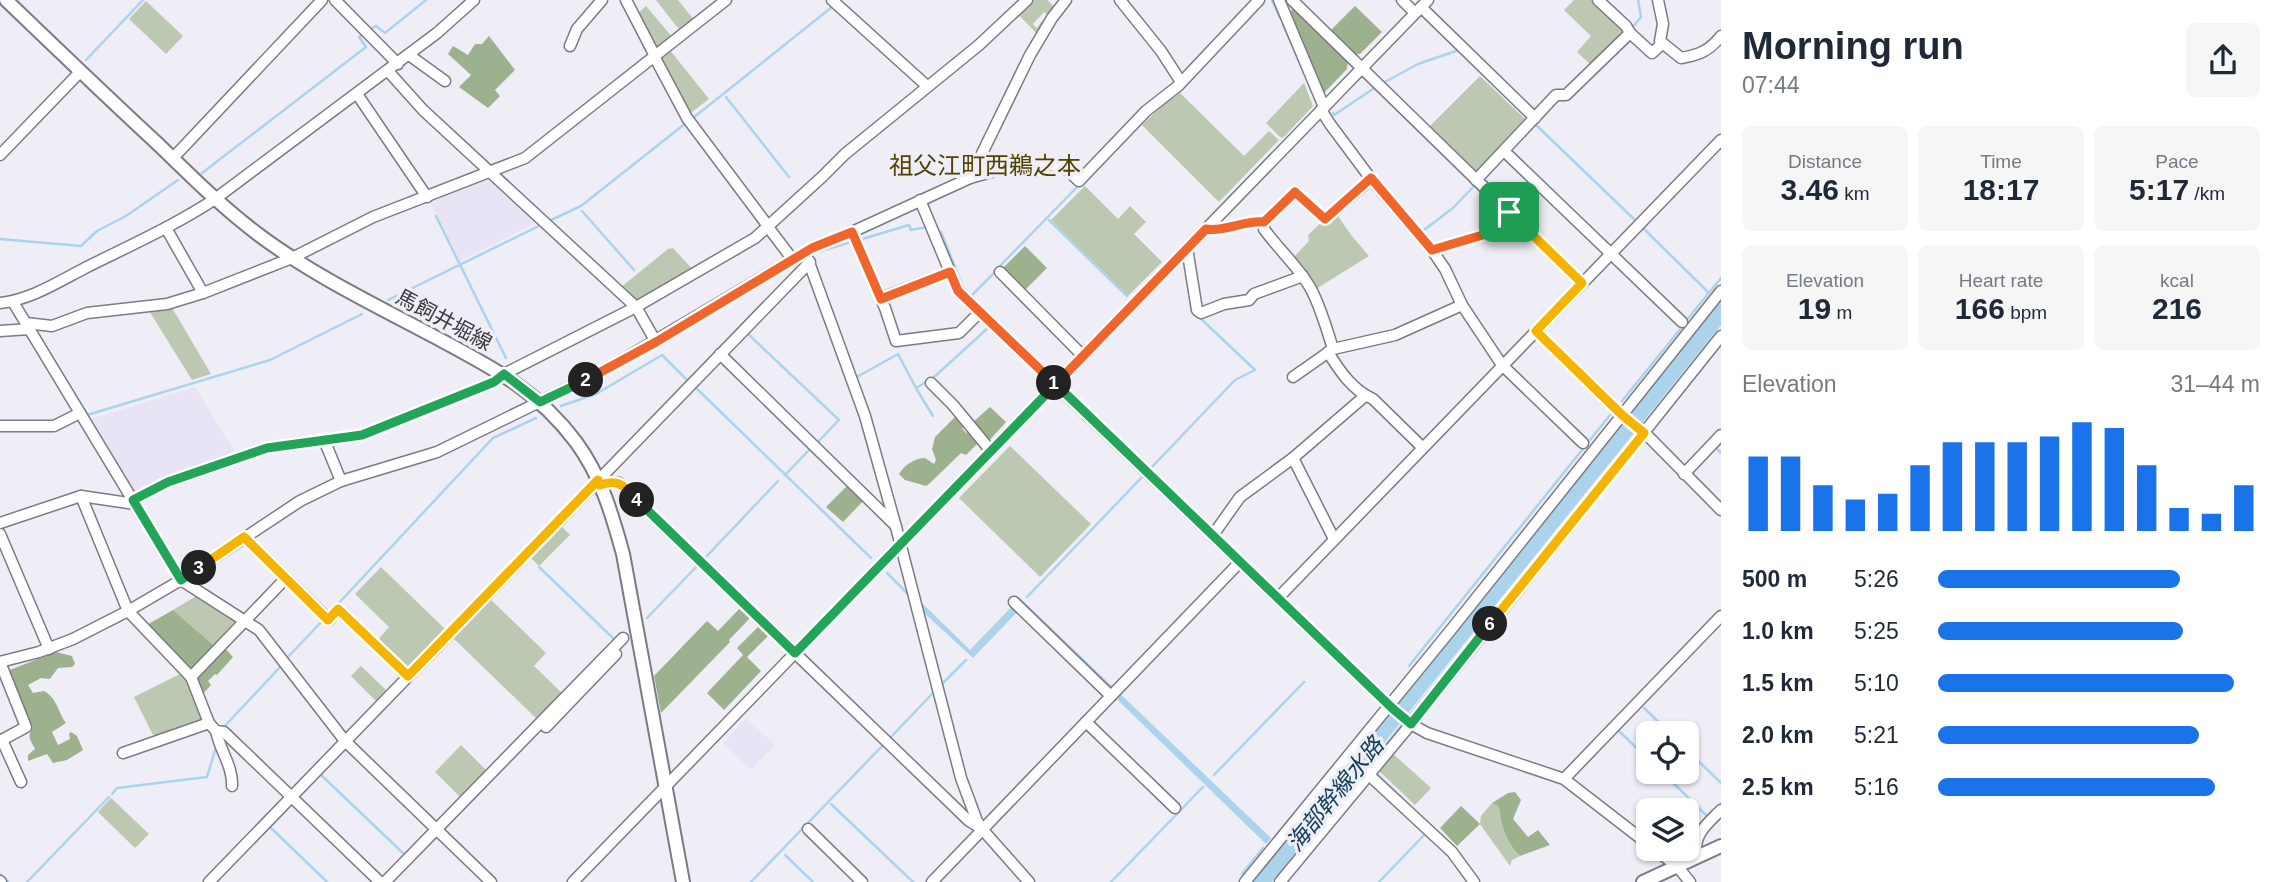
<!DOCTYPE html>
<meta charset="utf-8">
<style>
body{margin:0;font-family:Arial,"Noto Sans JP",sans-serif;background:#f6f6f7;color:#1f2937;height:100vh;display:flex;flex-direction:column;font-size:26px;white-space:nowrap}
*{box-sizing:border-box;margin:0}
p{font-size:23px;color:#747a83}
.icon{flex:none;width:38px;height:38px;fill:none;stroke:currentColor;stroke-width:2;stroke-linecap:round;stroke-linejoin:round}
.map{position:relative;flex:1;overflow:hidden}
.sheet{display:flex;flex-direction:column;background:#fff;width:560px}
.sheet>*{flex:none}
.controls{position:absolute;left:1636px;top:721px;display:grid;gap:14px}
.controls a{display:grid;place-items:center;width:63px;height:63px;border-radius:10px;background:#fff;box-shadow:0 2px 5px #0004;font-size:35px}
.pin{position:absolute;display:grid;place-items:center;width:60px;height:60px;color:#fff;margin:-30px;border-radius:14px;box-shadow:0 4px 10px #0006}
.km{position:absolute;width:35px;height:35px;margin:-18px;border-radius:50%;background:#222;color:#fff;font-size:19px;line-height:35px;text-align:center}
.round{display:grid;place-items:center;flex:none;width:74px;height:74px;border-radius:10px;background:#f6f6f7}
.headline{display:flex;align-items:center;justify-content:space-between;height:119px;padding:0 21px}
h1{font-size:38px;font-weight:800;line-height:52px}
.figures{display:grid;grid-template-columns:repeat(3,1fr);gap:10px;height:119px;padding:7px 21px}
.figures div{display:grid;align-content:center;border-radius:10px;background:#f6f6f7;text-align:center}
.figures b{font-size:30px;font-weight:800}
.figures small{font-size:19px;font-weight:400}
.figures p{font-size:19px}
.chart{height:196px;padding:14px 21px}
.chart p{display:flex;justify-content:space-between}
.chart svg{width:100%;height:126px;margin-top:7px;stroke:#1a73e8;stroke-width:6}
ul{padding:0 21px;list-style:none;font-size:23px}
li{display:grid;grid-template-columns:112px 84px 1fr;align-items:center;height:52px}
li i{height:18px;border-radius:9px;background:#1a73e8}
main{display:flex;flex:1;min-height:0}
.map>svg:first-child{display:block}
.built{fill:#e9e4f5}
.green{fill:#bcc8b2}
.forest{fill:#9eb18e}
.water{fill:#acd3ec}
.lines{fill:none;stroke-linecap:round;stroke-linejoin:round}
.stream{stroke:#acd3ec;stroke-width:2.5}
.minor-casing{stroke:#7d7a83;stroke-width:13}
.major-casing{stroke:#7d7a83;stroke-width:16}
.minor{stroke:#fff;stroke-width:10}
.major{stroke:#fff;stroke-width:12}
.split-1-casing{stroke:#fff;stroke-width:14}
.split-2-casing{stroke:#fff;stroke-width:14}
.split-3-casing{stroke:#fff;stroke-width:14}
.split-4-casing{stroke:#fff;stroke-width:14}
.split-5-casing{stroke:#fff;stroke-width:14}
.split-6-casing{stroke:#fff;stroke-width:14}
.split-7-casing{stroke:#fff;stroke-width:14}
.split-1{stroke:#f0652b;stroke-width:9}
.split-2{stroke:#f0652b;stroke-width:9}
.split-3{stroke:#22a559;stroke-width:9}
.split-4{stroke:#f5b400;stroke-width:9}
.split-5{stroke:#22a559;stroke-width:9}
.split-6{stroke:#22a559;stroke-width:9}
.split-7{stroke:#f5b400;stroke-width:9}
.labels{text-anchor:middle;stroke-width:7;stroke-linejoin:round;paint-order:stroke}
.street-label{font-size:21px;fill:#3c3b3f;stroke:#efedf6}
.water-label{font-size:23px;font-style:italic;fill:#12415c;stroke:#efedf6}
.quarter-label{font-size:24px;fill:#514200;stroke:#efedf6}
</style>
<main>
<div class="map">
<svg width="1721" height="882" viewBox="0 0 1721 882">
<rect width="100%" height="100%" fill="#efedf6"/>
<g class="built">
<polygon points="487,176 538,222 460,261 429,199"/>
<polygon points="195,387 237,455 135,495 133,494 88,420"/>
<polygon points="746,718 775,745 751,770 723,743"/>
</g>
<g class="green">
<polygon points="656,0 678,0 695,21 681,32"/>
<polygon points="1032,0 1047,0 1056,8 1050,17 1044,12 1033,24 1037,28 1042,21 1045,24 1038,35 1018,14"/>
<polygon points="1574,0 1596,0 1627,31 1592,66 1577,52 1591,36 1564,10"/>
<polygon points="146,1 183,36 166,54 129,19"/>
<polygon points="646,6 673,38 657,51 636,15"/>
<polygon points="669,49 709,99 688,115 659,57"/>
<polygon points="1480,76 1528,122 1478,175 1428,128"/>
<polygon points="1304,83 1313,106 1283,138 1280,137 1266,123"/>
<polygon points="1180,93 1244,156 1269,131 1279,140 1219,202 1142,125 1163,105"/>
<polygon points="1085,186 1118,219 1130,206 1146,222 1134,234 1162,262 1128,296 1051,220"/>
<polygon points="1336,213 1351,235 1369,256 1316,289 1292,259 1309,241 1308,235 1324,220"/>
<polygon points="673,248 693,270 638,302 620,288 668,249"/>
<polygon points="171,306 211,374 192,380 148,309"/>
<polygon points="1010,446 1091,524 1040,577 959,498"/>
<polygon points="559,524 570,535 539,566 528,555"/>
<polygon points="381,567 447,631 407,673 376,642 389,627 355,594"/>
<polygon points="198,595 241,622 217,648 173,610"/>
<polygon points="488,597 546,653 534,666 564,695 539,721 450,635"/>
<polygon points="361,666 387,691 377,702 351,676"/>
<polygon points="184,672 205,720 155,739 134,697"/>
<polygon points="461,745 488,772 462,799 435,772"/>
<polygon points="1391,752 1431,788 1415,805 1377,769"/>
<polygon points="111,798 149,834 135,848 98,812"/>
<path d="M1492,803L1499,807C1501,827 1506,842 1520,856L1512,860L1510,866L1480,824L1481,816Z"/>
</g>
<g class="forest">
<polygon points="1295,6 1348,58 1347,69 1322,95 1287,16"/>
<polygon points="1355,6 1382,32 1360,54 1353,54 1330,31"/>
<polygon points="489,36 515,70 495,90 500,96 488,108 459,87 471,75 448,54 453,46 468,55 475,44 482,44"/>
<polygon points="1025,246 1047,268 1023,292 1001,270"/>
<polygon points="990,407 1006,422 987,443 972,423"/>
<path d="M957,415L967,425L962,428L966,433L971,431L979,442L966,455L961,453L929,484L926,486L905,480L899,474C904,465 915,458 925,458L934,464L936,460L932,449L935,437Z"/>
<polygon points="850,483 865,499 843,522 826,507"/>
<polygon points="741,607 751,617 729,640 730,642 661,713 654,676 707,621 718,631"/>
<polygon points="173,610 217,648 193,674 145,626"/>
<polygon points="760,625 770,634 747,657 761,671 724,710 707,693 743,655 737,648"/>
<polygon points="223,646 233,657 217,675 215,674 208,681 211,685 201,696 194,677"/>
<path d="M56,652L72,656L75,664L72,667L58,668L50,679L41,678L28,685L33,693L44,691C58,699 57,711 66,723L52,732L58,745L70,739L69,734L71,732L77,736L83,750L67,760L53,763L47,754L28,761V755L35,749C31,741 26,735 33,728L7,671Z"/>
<path d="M1515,792L1521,800L1513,819L1528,837L1538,830L1550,845L1520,856C1506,842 1501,827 1499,807L1492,803L1508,793Z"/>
<polygon points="1461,806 1480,824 1457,846 1440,828"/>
</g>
<g class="water">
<polygon points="1721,301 1721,325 1272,882 1252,882 1422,675"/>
<polygon points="1020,598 1271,838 1266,844 1022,607 973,658 921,610 923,604 970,650"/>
</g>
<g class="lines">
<g class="stream">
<polyline points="1272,0 1280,18"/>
<polyline points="1283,25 1305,74"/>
<polyline points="372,28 376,26 385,33 426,0"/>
<polyline points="1632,28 1641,17 1638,0"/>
<polyline points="86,60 143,0"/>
<polyline points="1383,83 1418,64 1459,50"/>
<polyline points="726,97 789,177"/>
<polyline points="1333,113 1334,115 1376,87"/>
<polyline points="693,118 832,7"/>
<polyline points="1534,123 1637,222"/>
<polyline points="202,173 366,47 359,37 362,35"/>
<polyline points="1486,181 1582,277"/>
<polyline points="582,211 634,270"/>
<polyline points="436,216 506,358"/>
<polyline points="1049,220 1127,296"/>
<polyline points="549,221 581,206 686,123"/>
<polyline points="1643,228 1709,293"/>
<polyline points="1424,230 1453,208 1475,185"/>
<polyline points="941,232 963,287 967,292"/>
<polyline points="0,239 81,246 97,231 126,216 178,180"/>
<polyline points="859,240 909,225 911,230 927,227"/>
<polyline points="817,252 855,241"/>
<polyline points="999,267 1080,184"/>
<polyline points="995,272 971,296 996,320"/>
<polyline points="388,300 541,225"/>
<polyline points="1686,321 1721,278"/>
<polyline points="747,333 839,420"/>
<polyline points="855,378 898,354 916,388 933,378 989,327"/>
<polyline points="694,386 871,558"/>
<polyline points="917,390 933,416"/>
<polyline points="1622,401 1682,327"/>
<polyline points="561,406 596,394 662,355 688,381"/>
<polyline points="87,415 270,360 362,314"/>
<polyline points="1642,427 1673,388"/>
<polyline points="816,444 838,421"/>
<polyline points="1715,447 1721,453"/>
<polyline points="1150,469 1235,380 1255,370 1198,316"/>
<polyline points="785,475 812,447"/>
<polyline points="706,557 778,481"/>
<polyline points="539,567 615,640"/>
<polyline points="887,573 908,594"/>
<polyline points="1027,597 1144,475"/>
<polyline points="337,605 493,438 536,418"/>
<polyline points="647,618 697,566"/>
<polyline points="288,657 324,619"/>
<polyline points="1409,666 1610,415"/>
<polyline points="941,685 966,660"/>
<polyline points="1644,708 1670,733"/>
<polyline points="223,728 281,666"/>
<polyline points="1619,731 1648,759"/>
<polyline points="891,737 934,692"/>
<polyline points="1687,750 1721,783"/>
<polyline points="1662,772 1707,816"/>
<polyline points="319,773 405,855"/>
<polyline points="1376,773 1418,814"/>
<polyline points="1214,775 1304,682"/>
<polyline points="112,794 117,788 207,777 216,747"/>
<polyline points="831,804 913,882"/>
<polyline points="1715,809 1721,803"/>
<polyline points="1330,814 1638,432"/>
<polyline points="268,825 327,882"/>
<polyline points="806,825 884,744"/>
<polyline points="1696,829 1703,822"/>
<polyline points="1687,838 1693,832"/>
<polyline points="785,855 813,882"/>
<polyline points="0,874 8,882"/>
<polyline points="1242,874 1263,848"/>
<polyline points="27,882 109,797"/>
<polyline points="751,882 804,827"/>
<polyline points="1111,882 1203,787"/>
<polyline points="1379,882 1427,832"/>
</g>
<defs>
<g id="minor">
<polyline points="335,0 398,64"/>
<polyline points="626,0 655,56"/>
<polyline points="832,0 927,86"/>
<polyline points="1120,0 1161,51 1181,82"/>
<polyline points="1279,0 1324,107"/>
<polyline points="1292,0 1582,283"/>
<polyline points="1402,0 1415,13"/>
<path d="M1658,0L1663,24L1660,41L1681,58C1699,55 1709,51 1721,36"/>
<polyline points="1421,7 1535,118"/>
<polyline points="1630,33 1652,53 1662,44"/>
<polyline points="570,46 577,29 602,0"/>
<polyline points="409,55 445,81"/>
<polyline points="654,56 687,118 768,226"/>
<polyline points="388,71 423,110 636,307 656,342"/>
<polyline points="357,94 427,197"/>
<polyline points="1321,110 1330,124 1371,179 1432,250 1445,269 1462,305 1502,365 1583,443"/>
<polyline points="1504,151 1682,322"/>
<polyline points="0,155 80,72"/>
<polyline points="173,158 322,0"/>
<polyline points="970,178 1030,55 1052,18 1066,0"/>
<polyline points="1476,180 1556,95 1566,95 1630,33 1626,26 1598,0"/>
<polyline points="920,200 958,291 1392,708 1411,724 1427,733 1564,779 1648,844"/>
<polyline points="768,227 793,260"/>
<polyline points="166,228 203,293"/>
<path d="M1206,229C1226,232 1243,220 1264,222"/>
<polyline points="852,232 885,308 896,341 959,333 980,312"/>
<polyline points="1187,248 1197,310 1201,313 1224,304 1249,300 1254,294 1303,276"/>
<polyline points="1432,250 1486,234 1509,212"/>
<polyline points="807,257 865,416 896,527 961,778 977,821 982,829 1029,882"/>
<polyline points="1000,272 1083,356"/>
<polyline points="881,298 950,272"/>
<polyline points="13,302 181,580 259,630 345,741 491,882"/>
<path d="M0,303C30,300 58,282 85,268C129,246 174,226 215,199L437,33L474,0"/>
<polyline points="26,323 52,326 87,313 167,304 203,293 292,258 373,217 525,158 726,0"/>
<polyline points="0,331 30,329"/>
<polyline points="1536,331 1622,415 1643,431 1721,510"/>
<path d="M1333,349C1327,329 1321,309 1312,291C1301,269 1278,249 1264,229V222L1295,192L1325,219L1371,179"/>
<path d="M1328,352C1339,370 1352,390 1373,399L1422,447"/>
<polyline points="720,354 896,526"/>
<polyline points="1293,377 1333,349 1395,335 1462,305"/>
<polyline points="931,383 953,405 991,451"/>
<polyline points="0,426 54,426 80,413"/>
<polyline points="325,442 341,481"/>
<polyline points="1293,458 1334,539"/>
<polyline points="1684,474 1721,435"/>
<polyline points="601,485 610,482 619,483 969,821 979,827"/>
<polyline points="81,496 128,611 191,677 209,723 123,753"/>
<polyline points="133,500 168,482 267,448 362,435 494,382 504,374 636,307 755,238 822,177 845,154 979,45 1027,0"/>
<polyline points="0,523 81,496 135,504"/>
<polyline points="0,534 49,649"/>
<polyline points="1213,535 1240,497 1293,458 1365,396"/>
<polyline points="244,537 329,620 338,609 408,676"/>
<polyline points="1278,598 1721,140"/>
<polyline points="1014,602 1111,696"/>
<polyline points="0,662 39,652 73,639 128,611 181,580 300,501 341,481 437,452 605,370 812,248 852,232 970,178 1013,166 1041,164 1064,167 1079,181 1146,111 1178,86 1259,0"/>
<polyline points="191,677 286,578"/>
<polyline points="1086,722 1175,808"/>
<polyline points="209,723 216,731 224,732 380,882"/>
<polyline points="546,727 616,654"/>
<path d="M216,731C220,751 233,766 232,786"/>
<polyline points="2,740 21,782"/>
<polyline points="0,741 26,727 0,662"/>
<polyline points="1369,775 1452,852 1474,882"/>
<polyline points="1564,779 1721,616"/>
<polyline points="808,829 862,882"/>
<polyline points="1654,849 1677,866 1690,882"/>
<path d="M1697,857C1692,835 1707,824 1721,810"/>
<polyline points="0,881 1,882"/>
<polyline points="209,882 810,262"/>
<polyline points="385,882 623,638"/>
<polyline points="573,882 1428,0"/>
<polyline points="932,882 1240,562"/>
<polyline points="1245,882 1450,631 1721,291"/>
<polyline points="1280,882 1411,724 1721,336"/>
</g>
<g id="major">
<path d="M6,0C57,49 108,98 160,146C192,177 223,208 259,235C314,276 377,306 437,338C493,368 537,390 576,442C601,476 612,514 623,554L683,882"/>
<polyline points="1643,882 1721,846"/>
</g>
</defs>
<use href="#minor" class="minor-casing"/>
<use href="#major" class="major-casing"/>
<use href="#minor" class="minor"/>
<use href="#major" class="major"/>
</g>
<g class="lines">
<defs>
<path id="split-1" d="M1054,383L1056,384L1206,229C1226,232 1244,220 1264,222L1295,192L1325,219L1371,178L1432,250L1486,234L1509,212"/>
<polyline id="split-2" points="586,380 656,342 812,248 852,232 881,299 950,272 958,291 1054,383"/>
<polyline id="split-3" points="199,568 181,580 133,500 168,482 267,448 362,435 494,382 504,374 540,402 586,380"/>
<path id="split-4" d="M199,568L244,537L328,620L338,609L408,676L598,480L600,485C620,478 624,487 637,500"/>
<polyline id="split-5" points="637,500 795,653 1056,384 1065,393"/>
<polyline id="split-6" points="1065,393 1392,708 1411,724 1490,624"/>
<polyline id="split-7" points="1490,624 1644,433 1622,415 1536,331 1582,283 1509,212"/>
</defs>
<use href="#split-1" class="split-1-casing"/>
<use href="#split-2" class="split-2-casing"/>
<use href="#split-3" class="split-3-casing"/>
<use href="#split-4" class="split-4-casing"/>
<use href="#split-5" class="split-5-casing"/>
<use href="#split-6" class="split-6-casing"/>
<use href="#split-7" class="split-7-casing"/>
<use href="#split-1" class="split-1"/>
<use href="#split-2" class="split-2"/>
<use href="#split-3" class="split-3"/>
<use href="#split-4" class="split-4"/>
<use href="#split-5" class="split-5"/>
<use href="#split-6" class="split-6"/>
<use href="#split-7" class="split-7"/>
</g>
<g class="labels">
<g class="street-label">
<text transform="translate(444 320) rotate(28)" y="7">馬飼井堀線</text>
</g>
<g class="water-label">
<text transform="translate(1335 794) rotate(-51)" y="8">海部幹線水路</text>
</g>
<g class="quarter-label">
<text x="985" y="174">祖父江町西鵜之本</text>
</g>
</g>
</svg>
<div class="controls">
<a><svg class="icon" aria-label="locate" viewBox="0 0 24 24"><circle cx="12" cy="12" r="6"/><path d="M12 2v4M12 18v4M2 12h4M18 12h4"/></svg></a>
<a><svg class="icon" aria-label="layers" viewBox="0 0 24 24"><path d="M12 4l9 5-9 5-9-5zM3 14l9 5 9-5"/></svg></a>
</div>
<div class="pin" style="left:1509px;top:212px;background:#1e9e55"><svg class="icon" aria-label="arrive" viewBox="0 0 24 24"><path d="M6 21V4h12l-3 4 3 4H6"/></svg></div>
<b class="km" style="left:1054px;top:383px">1</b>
<b class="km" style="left:586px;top:380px">2</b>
<b class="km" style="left:199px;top:568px">3</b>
<b class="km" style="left:637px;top:500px">4</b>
<b class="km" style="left:1490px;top:624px">6</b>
</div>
<section class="sheet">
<div class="headline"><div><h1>Morning run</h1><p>07:44</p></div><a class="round"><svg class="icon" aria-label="share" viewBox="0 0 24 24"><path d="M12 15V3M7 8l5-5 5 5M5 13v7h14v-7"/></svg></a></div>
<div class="figures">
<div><p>Distance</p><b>3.46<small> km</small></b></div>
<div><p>Time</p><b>18:17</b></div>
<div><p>Pace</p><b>5:17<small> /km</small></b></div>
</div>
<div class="figures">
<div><p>Elevation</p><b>19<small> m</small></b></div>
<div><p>Heart rate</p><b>166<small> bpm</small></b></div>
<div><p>kcal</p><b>216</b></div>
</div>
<div class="chart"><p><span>Elevation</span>31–44 m</p>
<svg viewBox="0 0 160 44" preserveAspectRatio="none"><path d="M5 44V18M15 44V18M25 44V28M35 44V33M45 44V31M55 44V21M65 44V13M75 44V13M85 44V13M95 44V11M105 44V6M115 44V8M125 44V21M135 44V36M145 44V38M155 44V28"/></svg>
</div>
<ul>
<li><b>500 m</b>5:26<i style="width:75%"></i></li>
<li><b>1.0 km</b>5:25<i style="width:76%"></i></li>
<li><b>1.5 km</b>5:10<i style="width:92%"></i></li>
<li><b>2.0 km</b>5:21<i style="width:81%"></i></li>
<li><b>2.5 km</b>5:16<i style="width:86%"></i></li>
</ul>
</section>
</main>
